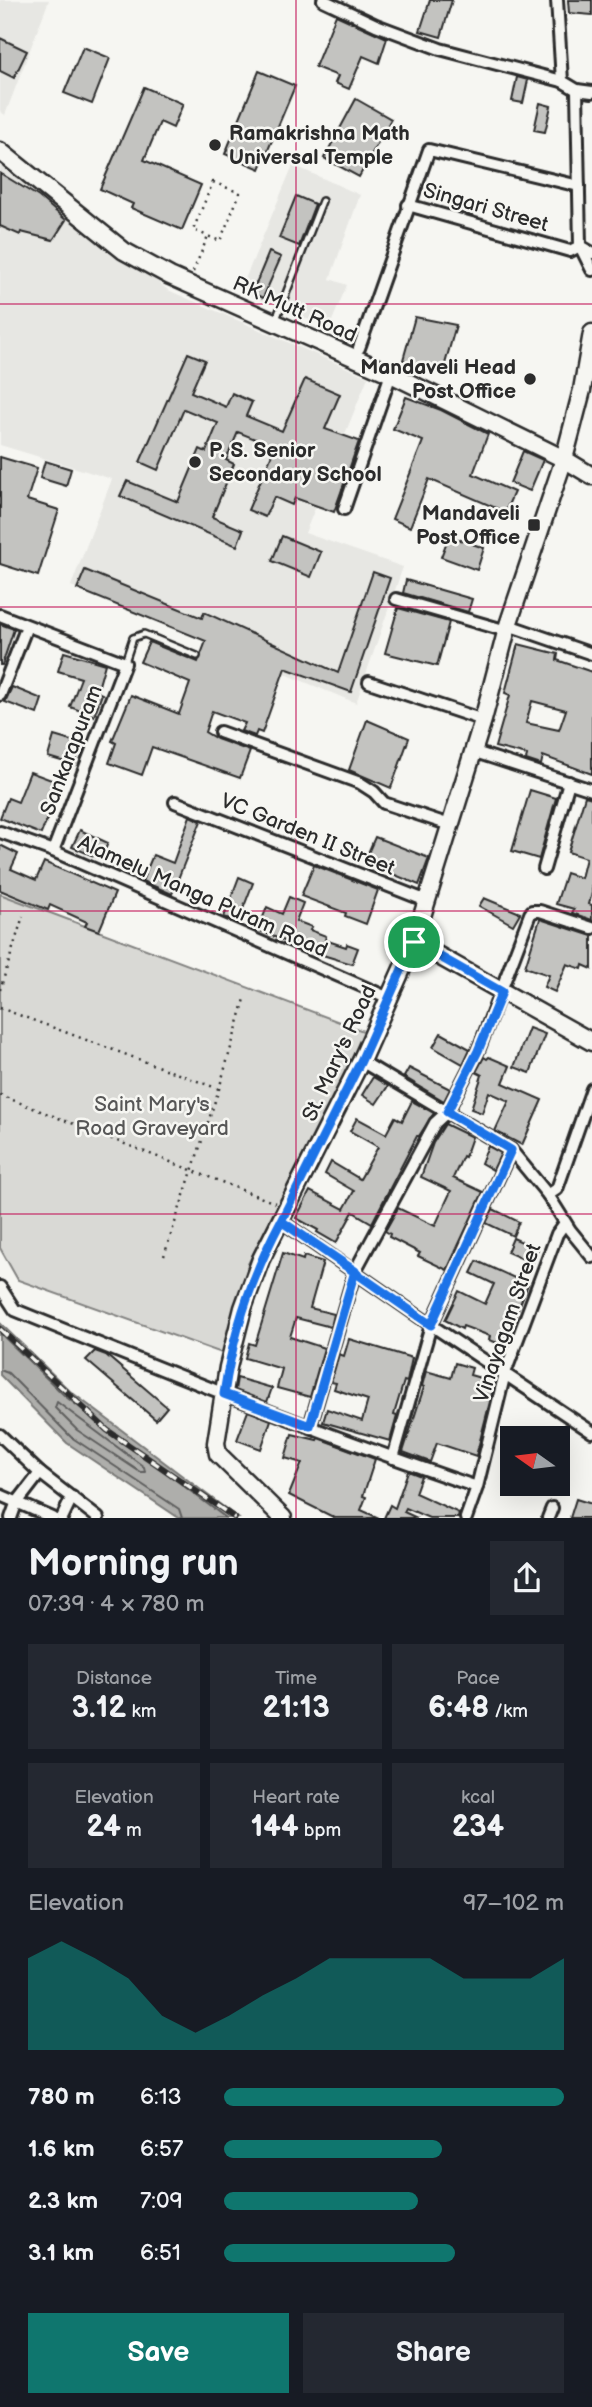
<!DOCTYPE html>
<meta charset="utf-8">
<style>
body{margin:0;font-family:"Balsamiq Sans",sans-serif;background:#242831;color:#f1f3f6;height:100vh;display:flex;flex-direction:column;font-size:26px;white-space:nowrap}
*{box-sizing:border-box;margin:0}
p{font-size:23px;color:#9ea1a6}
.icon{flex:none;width:38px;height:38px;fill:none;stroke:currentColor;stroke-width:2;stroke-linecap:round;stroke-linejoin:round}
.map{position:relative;height:1518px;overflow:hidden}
.details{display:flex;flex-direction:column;background:#171b24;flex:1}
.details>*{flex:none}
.needle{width:46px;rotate:284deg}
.buttons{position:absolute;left:500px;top:1426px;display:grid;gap:14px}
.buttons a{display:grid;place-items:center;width:70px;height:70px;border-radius:0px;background:#171b24;box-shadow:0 7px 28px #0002;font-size:35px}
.pin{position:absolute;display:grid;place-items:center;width:60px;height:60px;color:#fff;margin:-30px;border:4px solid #fff;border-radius:50%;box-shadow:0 2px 7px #0007}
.round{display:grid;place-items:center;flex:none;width:74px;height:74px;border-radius:0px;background:#242831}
.overview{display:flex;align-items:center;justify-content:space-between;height:119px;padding:0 28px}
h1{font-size:38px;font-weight:800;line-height:52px}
.figures{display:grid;grid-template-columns:repeat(3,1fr);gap:10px;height:119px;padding:7px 28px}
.figures div{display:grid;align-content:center;border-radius:0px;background:#242831;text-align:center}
.figures b{font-size:30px;font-weight:800}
.figures small{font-size:19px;font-weight:400}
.figures p{font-size:19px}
.chart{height:196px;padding:14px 28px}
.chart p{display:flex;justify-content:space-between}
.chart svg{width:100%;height:126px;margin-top:7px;fill:#0f766e;opacity:.7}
.primary-button{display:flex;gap:14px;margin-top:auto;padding:14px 28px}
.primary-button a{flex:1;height:80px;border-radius:0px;background:#0f766e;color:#fff;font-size:28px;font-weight:800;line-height:80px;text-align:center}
.primary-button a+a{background:#242831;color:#f1f3f6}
ul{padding:0 28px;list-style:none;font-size:23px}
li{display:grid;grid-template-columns:112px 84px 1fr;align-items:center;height:52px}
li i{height:18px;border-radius:9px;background:#0f766e}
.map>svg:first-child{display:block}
.built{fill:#e7e7e3}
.green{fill:#d9d9d5;stroke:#828280;stroke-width:2}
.water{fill:#aeaeab;stroke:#7a7a78;stroke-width:2}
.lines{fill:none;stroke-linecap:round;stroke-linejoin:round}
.shore{stroke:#5f5f5e;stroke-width:2}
.building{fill:#c3c3c0;stroke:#2b2b2b;stroke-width:2;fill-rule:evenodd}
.lane-casing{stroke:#2b2b2b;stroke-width:10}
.street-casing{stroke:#2b2b2b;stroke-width:16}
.secondary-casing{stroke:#2b2b2b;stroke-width:21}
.path{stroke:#2b2b2b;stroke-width:2.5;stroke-dasharray:2 5;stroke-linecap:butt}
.lane{stroke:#f6f6f2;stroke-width:5}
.street{stroke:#f6f6f2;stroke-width:10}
.secondary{stroke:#f6f6f2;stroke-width:16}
.rail-casing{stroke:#2b2b2b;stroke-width:6}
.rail{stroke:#f6f6f2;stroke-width:3.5;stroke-dasharray:10;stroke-linecap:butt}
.route-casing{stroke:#fff;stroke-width:14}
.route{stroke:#1a73e8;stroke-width:9}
.grid{fill:none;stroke:#c2185b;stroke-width:2;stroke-opacity:0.55}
.poi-dot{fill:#2b2b2b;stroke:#f6f6f2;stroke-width:2.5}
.labels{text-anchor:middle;stroke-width:5;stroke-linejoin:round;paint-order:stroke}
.poi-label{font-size:21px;font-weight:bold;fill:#2b2b2b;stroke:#f6f6f2;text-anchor:start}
.street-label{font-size:21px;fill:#2b2b2b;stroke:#f6f6f2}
.park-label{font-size:21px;fill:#565656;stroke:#f6f6f2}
</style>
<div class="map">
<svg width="592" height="1518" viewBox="0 0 592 1518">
<rect width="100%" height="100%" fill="#f6f6f2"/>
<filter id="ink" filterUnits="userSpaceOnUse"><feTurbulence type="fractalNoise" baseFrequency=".0143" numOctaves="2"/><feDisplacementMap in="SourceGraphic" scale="14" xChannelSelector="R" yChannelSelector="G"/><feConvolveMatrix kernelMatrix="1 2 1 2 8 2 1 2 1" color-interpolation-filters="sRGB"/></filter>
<g filter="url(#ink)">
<g class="built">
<polygon points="0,0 49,0 5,115 0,111"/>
<polygon points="0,153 168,290 368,377 305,533 403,567 356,703 71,586 112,479 0,445"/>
<polygon points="293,165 360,195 330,279 347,285 329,328 240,291"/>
</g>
<polygon class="green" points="0,894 366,1032 248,1264 230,1356 18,1280 0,1248"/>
<polygon class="water" points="0,1323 70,1391 238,1518 179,1518 67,1443 0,1375"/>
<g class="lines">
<g class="shore">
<polyline points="0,1333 66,1397 226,1518"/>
<polyline points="0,1370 8,1373 71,1437 179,1509 182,1518"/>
<polygon points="57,1402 144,1467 145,1472 140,1472 77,1430 55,1408"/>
</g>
</g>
<g class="building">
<polygon points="430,0 452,0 441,37 420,31"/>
<polygon points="568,0 592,0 592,15 569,13"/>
<polygon points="336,15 387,38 379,63 363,56 349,89 335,83 338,76 315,67"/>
<polygon points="0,38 27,51 14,78 0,71"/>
<polygon points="83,47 110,58 92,104 64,93"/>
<polygon points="259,71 295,86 260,169 225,154"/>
<polygon points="517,77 528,80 523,103 512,101"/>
<polygon points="144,87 183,104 173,128 160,122 144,160 201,185 182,230 131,208 133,204 100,189"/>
<polygon points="356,99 391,119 359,177 324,158"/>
<polygon points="540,103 551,106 545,132 534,130"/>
<polygon points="0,173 39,197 66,220 53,240 21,232 20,235 0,226"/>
<polygon points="296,196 315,204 299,246 279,238"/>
<polygon points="269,252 281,257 263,298 252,293"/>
<polygon points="415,317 456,325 443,371 403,360"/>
<polygon points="188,353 205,360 191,392 226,407 232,393 252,402 246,416 282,431 305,379 340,394 325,429 359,441 334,512 295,498 292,505 274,497 265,517 248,510 275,447 238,432 226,460 234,464 212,517 243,530 237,546 120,496 127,481 178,502 200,449 206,452 218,423 184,409 158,470 140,462"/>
<polygon points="406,397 441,410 488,434 473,474 514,492 505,512 429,479 410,527 392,519 423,441 393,429"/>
<polygon points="523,451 543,460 530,491 510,483"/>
<polygon points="0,457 37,468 27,500 59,510 38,576 0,564"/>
<polygon points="45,461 71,469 66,486 40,478"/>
<polygon points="282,536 321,552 311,577 272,561"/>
<polygon points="449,536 484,548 477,570 441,557"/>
<polygon points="85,570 202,618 204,612 338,673 373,572 390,578 351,692 285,668 262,733 257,731 255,736 241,731 245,723 212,711 205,732 217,739 250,751 240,778 152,747 142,775 109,763 116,743 112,741 131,695 179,714 190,683 140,662 149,642 198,662 206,641 77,589"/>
<polygon points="406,580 472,599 468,612 403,593"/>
<polygon points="398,608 449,622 437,666 385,653"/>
<polygon points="0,624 14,629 2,665 0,665"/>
<path d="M518,644L558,654L557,660L592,672V774L543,756L541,765L526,760L527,755L495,747L510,695L505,693ZM532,701L566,710L559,730L526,723Z"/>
<polygon points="64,652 105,664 97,692 102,694 94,716 70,707 81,678 58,671"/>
<polygon points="12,687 42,699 37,714 5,702"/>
<polygon points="367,720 409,738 391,788 349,770"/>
<polygon points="54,736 81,744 75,765 48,757"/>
<polygon points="30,772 57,782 46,813 49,814 41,834 0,818 8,798 18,802"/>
<polygon points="530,790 556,798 539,859 512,851"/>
<polygon points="585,796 592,798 592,893 589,904 592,905 592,920 572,913 574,909 556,904 566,873 581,878 586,858 568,852"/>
<polygon points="190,816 201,821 172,894 142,881 153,855 173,863"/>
<polygon points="80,830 108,843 101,859 72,847"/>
<polygon points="375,837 429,858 419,885 364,862"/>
<polygon points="0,845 18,854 11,869 36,880 44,862 115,893 99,931 85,926 87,922 50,905 48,910 0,890"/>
<polygon points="314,865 378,890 366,924 345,916 346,913 301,896"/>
<polygon points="239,877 253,883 238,922 224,917"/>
<polygon points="289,897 303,903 296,921 312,927 310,930 326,936 325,940 346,947 347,944 358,948 352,964 303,949 258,930 267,907 282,914"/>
<polygon points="484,898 520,913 513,925 479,906"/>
<polygon points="540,919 592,936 592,969 583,965 582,969 567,964 555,992 544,987 549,975 525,967"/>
<polygon points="529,1028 545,1034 530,1073 514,1067"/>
<polygon points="441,1033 470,1049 463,1064 433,1047"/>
<polygon points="484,1057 487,1059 489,1057 510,1066 503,1083 542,1100 522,1145 495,1131 509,1101 489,1092 482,1113 471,1109 482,1075 476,1072"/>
<polygon points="409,1068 450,1089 444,1101 404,1077"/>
<polygon points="373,1077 388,1086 376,1104 362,1095"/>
<polygon points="412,1101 434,1113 419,1136 417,1136 372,1223 353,1212 336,1243 317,1232 318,1230 296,1218 310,1191 344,1209 354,1191 325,1174 331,1162 360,1179 378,1147 350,1131 357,1118 386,1134 395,1117 402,1121"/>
<polygon points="445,1124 472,1137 465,1157 463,1156 453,1178 483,1192 447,1270 418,1256 420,1253 389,1237 390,1234 385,1231 398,1208 435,1226 451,1191 421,1177 433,1143"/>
<polygon points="488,1146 501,1153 493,1170 481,1163"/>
<polygon points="493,1209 519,1222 513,1236 486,1223"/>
<polygon points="513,1238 538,1249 532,1263 507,1252"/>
<polygon points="283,1253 303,1260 304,1256 323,1262 310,1308 334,1314 331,1327 296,1318 290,1337 324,1348 310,1397 277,1388 282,1369 245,1358 249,1343 255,1345"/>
<polygon points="477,1261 528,1284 504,1345 489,1340 490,1336 463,1326 462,1329 445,1320 459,1291 485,1304 494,1284 471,1273"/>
<polygon points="349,1339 412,1358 407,1382 404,1381 395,1411 394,1415 397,1416 390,1441 323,1422 327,1409 362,1421 368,1400 334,1389 336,1383 331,1382 339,1354 344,1356"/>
<polygon points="95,1351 106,1355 167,1407 156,1420 86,1360"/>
<polygon points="455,1363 472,1368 470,1375 495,1382 476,1456 437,1443 430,1462 403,1452 424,1387 422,1386 426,1371 451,1378"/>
<polygon points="237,1378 272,1388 267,1402 235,1390"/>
<polygon points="248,1411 271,1420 261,1449 237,1440"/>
<polygon points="292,1434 317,1440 318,1438 375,1459 363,1496 366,1497 361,1510 379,1518 335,1518 289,1495 302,1463 285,1458"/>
<polygon points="408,1471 421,1476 415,1493 459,1513 458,1518 429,1518 406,1508 404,1512 417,1518 384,1518 390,1505 395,1508"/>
<polygon points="576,1499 592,1504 592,1518 570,1518"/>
</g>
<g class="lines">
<defs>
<g id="lane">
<polyline points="275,322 322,201"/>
<polyline points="125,662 133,638 144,634 197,656"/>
</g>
<g id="street">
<polyline points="323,0 376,25 440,49 562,81 577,90 592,92"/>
<polyline points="557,0 562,81"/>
<polyline points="577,90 580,246 592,270"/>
<polyline points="408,205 570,251 580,246 592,253"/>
<polyline points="359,348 429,150 579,186"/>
<polyline points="344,509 391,374"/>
<polyline points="396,599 507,631"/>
<polyline points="0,615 125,663 53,851"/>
<polyline points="508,625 592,654"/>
<polyline points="369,682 483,720"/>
<polyline points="0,695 27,626"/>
<polyline points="220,732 360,783 374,792 384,803 450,825"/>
<polyline points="472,751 592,790"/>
<polyline points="175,802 427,901"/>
<polyline points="0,832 53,851 389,998"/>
<polyline points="544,869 569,782"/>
<polyline points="361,1061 511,1150 548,1195 570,1230 592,1257"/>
<polyline points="548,1195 557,1189 592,1089"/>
<polyline points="281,1221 431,1325 592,1432"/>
<path d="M0,1287L15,1310C168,1372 321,1434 477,1487"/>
<polyline points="310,1426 355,1271 435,1123 447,1112 478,1051 530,914 532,911 540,911 592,928"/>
<polyline points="0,1435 40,1473 98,1518"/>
<polyline points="393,1458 431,1325 511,1150"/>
<polyline points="0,1495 53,1518"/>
<polyline points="11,1518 16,1504 40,1473"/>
<polyline points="62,1518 72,1497"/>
<polyline points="466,1518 477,1487 505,1373 557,1234 565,1223"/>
<polyline points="548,1518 552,1508"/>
</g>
<g id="secondary">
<polyline points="0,151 124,251 170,276 391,374 564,459 592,476"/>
<polyline points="414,942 592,1042"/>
<polyline points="283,1518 218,1454 216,1443 228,1367 243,1308 261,1259 361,1061 414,942 483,720 508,625 564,459 582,390 592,333"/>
</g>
</defs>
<use href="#lane" class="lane-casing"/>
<use href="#street" class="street-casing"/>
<use href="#secondary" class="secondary-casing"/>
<g class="path">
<polygon points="213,182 240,193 220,241 193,230"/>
<polyline points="193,272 208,236"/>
<polyline points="0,990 23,916"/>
<polyline points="0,1008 219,1089"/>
<polyline points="0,1095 275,1203"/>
<polyline points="164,1256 219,1089 245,999"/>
</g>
<use href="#lane" class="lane"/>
<use href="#street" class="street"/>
<use href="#secondary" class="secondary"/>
<defs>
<polyline id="rail" points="0,1329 107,1430 235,1518"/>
</defs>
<use href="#rail" class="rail-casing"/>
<use href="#rail" class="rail"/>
</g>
</g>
<g class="lines" filter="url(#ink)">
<defs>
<path id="route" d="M414,942L361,1061L281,1221L355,1271L310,1426L224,1394C233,1333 252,1275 281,1221L431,1325L511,1150L447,1112L478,1051L502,992L414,942"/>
</defs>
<use href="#route" class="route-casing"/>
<use href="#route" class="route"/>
</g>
<path class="grid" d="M296,0V1518M0,304H592M0,607H592M0,911H592M0,1214H592"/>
<g class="poi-dot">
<circle cx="215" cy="145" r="7"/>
<circle cx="530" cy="379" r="7"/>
<circle cx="195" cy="462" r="7"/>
<rect x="527" y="518" width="14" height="14" rx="3.5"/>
</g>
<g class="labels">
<g class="poi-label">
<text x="229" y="140">Ramakrishna Math<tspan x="229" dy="24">Universal Temple</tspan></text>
<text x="516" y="374" text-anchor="end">Mandaveli Head<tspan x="516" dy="24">Post Office</tspan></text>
<text x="209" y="457">P. S. Senior<tspan x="209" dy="24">Secondary School</tspan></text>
<text x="520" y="520" text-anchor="end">Mandaveli<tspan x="520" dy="24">Post Office</tspan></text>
</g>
<g class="street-label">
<text transform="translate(486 207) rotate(16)" y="7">Singari Street</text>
<text transform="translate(295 309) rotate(24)" y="7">RK Mutt Road</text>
<text transform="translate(71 750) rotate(-69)" y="7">Sankarapuram</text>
<text transform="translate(308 834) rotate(22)" y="7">VC Garden II Street</text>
<text transform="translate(203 896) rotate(24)" y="7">Alamelu Manga Puram Road</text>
<text transform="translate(339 1053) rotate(-65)" y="7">St. Mary's Road</text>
<text transform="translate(507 1323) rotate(-71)" y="7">Vinayagam Street</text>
</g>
<g class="park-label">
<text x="152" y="1111">Saint Mary's<tspan x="152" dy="24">Road Graveyard</tspan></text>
</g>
</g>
</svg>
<div class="buttons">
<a><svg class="needle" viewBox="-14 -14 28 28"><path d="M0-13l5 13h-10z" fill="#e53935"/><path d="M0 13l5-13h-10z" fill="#9ea1a6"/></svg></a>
</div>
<div class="pin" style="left:414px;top:942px;background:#1e9e55"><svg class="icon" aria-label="arrive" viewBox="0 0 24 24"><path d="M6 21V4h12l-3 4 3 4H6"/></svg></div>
</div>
<section class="details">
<div class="overview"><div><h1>Morning run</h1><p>07:39 · 4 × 780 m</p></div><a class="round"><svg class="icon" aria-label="share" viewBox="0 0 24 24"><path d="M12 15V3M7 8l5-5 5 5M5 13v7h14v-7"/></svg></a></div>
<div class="figures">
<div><p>Distance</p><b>3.12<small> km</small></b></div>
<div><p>Time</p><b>21:13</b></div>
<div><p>Pace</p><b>6:48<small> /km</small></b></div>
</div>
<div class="figures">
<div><p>Elevation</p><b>24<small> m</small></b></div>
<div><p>Heart rate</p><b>144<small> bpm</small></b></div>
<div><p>kcal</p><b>234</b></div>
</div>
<div class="chart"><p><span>Elevation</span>97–102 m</p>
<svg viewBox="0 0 160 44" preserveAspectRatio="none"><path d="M0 44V12L10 6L20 12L30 19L40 32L50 38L60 32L70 25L80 19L90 12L100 12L110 12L120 12L130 19L140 19L150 19L160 12V44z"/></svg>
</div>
<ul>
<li><b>780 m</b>6:13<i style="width:100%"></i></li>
<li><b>1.6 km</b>6:57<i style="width:64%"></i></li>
<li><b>2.3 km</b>7:09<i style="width:57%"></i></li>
<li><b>3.1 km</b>6:51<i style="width:68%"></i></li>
</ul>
<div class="primary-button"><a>Save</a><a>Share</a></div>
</section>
